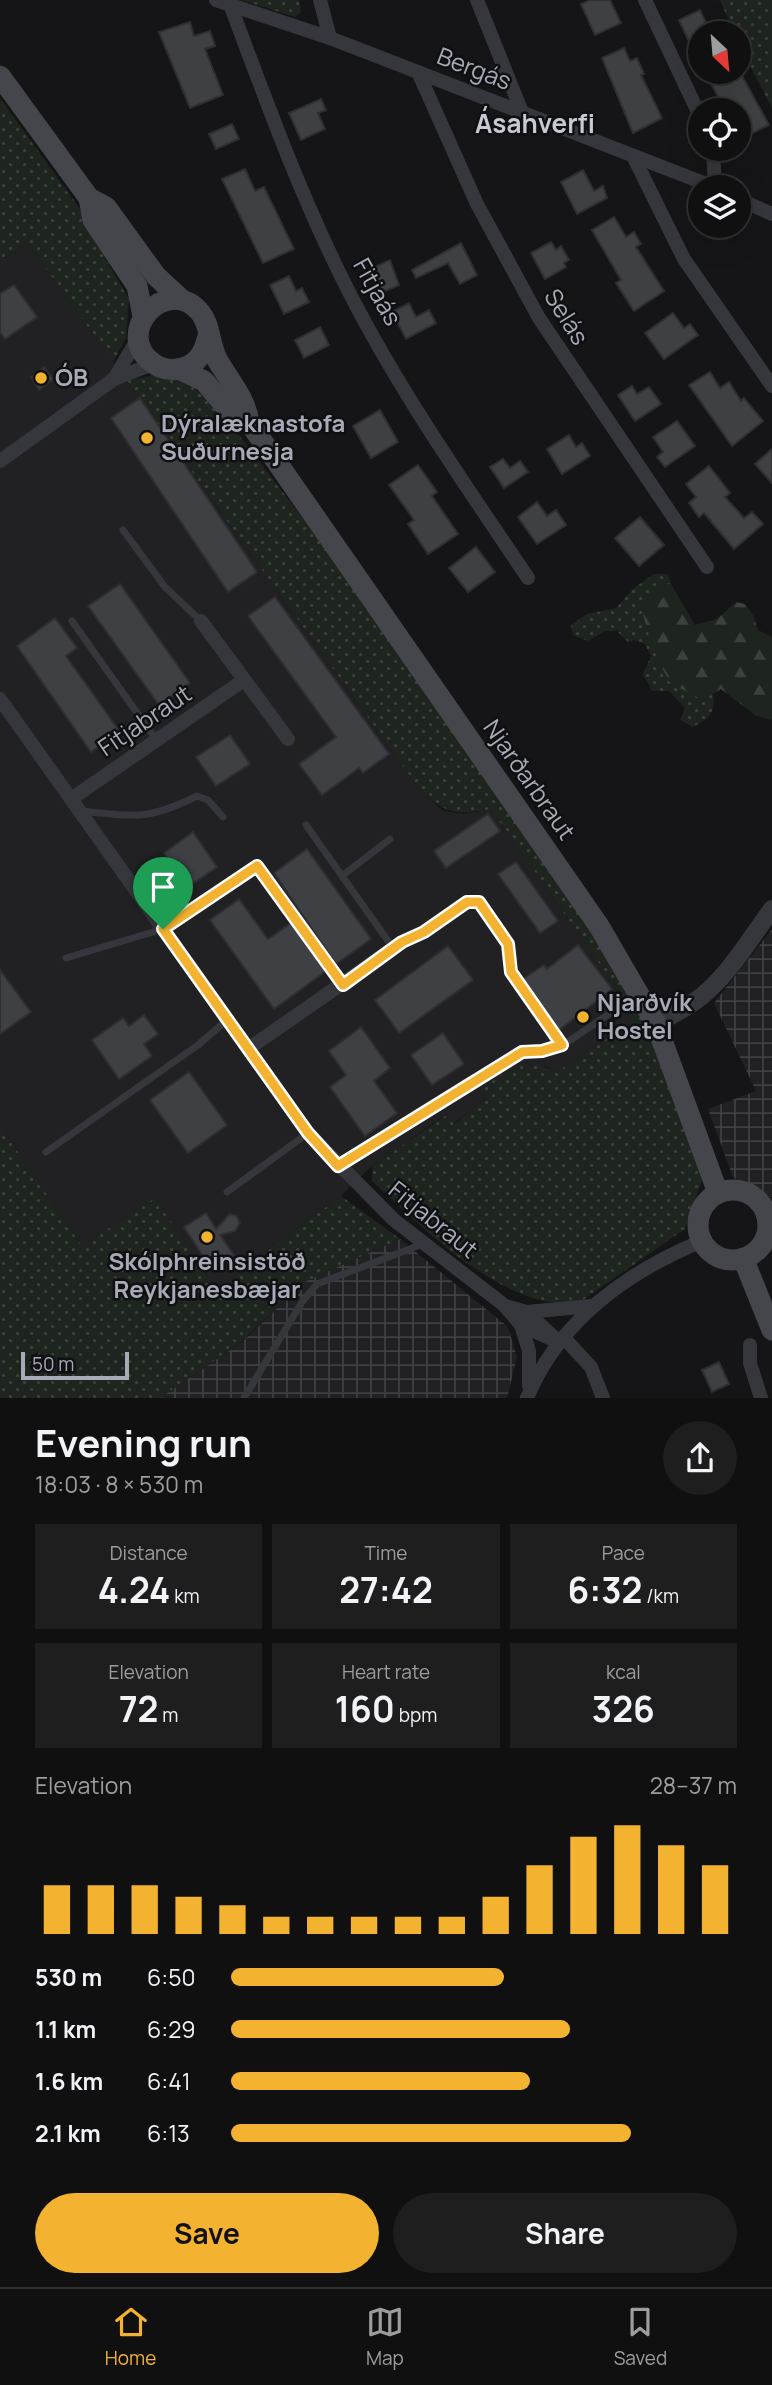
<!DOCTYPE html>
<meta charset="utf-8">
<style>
body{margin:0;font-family:Manrope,sans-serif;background:#1e1e1f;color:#f1f3f6;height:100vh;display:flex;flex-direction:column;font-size:26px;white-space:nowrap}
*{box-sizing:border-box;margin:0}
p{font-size:23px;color:#9c9d9f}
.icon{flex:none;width:38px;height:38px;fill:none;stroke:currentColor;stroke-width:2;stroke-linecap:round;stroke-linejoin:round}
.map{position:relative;height:1398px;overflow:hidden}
.panel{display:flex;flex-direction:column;background:#101011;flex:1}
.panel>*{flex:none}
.needle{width:46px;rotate:154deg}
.fabs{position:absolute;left:688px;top:21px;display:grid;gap:14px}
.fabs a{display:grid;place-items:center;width:63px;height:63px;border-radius:50%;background:#101011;box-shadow:0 7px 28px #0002,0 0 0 2px #303031;font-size:35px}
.scale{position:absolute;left:21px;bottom:18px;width:108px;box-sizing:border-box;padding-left:7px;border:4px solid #a6abb7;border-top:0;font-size:19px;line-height:24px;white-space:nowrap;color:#a6abb7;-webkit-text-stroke:5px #101012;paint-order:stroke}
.pin{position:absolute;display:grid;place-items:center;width:60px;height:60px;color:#fff;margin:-72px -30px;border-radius:50% 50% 50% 0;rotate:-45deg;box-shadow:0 0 7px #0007}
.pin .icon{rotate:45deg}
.round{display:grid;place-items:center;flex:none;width:74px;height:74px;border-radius:37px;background:#1e1e1f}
.overview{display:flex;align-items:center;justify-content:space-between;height:119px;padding:0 35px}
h1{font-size:38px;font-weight:700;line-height:52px}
.metrics{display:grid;grid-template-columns:repeat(3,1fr);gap:10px;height:119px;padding:7px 35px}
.metrics div{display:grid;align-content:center;border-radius:0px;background:#1e1e1f;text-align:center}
.metrics b{font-size:35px;font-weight:700}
.metrics small{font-size:19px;font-weight:400}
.metrics p{font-size:19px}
.chart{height:196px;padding:14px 35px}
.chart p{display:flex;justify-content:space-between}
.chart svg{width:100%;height:126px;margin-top:7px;stroke:#f3b230;stroke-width:6}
.cta{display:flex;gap:14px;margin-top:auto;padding:14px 35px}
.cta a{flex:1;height:80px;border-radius:42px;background:#f3b230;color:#111;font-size:28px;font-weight:700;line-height:80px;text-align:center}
.cta a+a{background:#1e1e1f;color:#f1f3f6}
ul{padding:0 35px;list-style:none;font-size:23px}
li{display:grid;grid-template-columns:112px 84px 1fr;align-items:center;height:52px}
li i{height:18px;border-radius:9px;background:#f3b230}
.dock{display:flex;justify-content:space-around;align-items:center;height:98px;border-top:2px solid #303031;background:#101011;font-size:19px;color:#9c9d9f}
.dock a{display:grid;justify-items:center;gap:4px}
.dock .active{color:#f3b230}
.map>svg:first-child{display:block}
.built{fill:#212124}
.industrial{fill:url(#industrial-grid)}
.grass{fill:url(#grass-dots)}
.forest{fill:url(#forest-firs)}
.building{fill:#3f4044;stroke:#2f2f33;stroke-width:2}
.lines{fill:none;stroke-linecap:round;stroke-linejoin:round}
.service{stroke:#36373c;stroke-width:7}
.minor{stroke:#36373c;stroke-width:14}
.tertiary{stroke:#36373c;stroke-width:18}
.secondary{stroke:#44464c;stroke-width:21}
.route-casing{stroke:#fff;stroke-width:14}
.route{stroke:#f3b230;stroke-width:9}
.poi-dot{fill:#f3b230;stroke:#101012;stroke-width:2.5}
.labels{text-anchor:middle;stroke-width:5;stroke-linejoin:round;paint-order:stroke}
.street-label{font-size:24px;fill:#a6abb7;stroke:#101012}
.poi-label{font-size:24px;font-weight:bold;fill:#a6abb7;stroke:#101012;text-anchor:start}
.neighbourhood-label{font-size:26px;font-weight:bold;fill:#c7cad3;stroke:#101012}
</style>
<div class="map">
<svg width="772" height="1398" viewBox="0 0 772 1398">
<defs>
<pattern id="industrial-grid" width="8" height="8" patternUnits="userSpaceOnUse" patternTransform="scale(1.75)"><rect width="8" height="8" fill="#212124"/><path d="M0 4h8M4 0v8" fill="none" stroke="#3e3f42"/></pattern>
<pattern id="grass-dots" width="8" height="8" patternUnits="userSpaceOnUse" patternTransform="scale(1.75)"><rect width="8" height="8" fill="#1d251e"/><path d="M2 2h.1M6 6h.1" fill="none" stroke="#3b423c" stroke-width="1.8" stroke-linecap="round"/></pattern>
<pattern id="forest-firs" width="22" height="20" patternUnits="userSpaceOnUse" patternTransform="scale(1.75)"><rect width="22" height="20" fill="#1d251e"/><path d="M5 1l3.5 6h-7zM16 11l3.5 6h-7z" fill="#3b423c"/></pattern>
</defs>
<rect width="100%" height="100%" fill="#151517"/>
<polygon class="built" points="27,242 420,790 443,811 464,814 491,809 615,986 632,1022 557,1072 546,1066 489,1097 454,1123 447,1114 372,1166 341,1196 216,1289 155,1198 82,1246 0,1126 0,261"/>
<g class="industrial">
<polygon points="772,929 772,1197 745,1186 733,1177 708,1109 756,1091 714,1003"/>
<polygon points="400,1239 508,1327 517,1357 507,1398 160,1398 242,1342 304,1282"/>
</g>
<g class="grass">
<polygon points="241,0 299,0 301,12 295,17"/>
<polygon points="720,0 772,0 772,108 739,45 738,33 734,33"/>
<polygon points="0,98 92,226 105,258 129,299 126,338 113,362 27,242 0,261"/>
<path d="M162,374L189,384L218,408L351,581L594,931L647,1023L704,1174L685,1229L580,1302C507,1314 423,1228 372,1181V1166L448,1114L455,1123L489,1097L483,1088C509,1069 524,1057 557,1072L632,1022L615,986L491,809C455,816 447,814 420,790L126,380Z"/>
<path d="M654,574H668L671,584L656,586L703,700L713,694C716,713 709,719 693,727L680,720L685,708L669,691H652L643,674L651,656L645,644L634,640L628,642L617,631H605L588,641L573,635L571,625L587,614L616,608L634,588Z"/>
<polygon points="0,1126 82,1246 155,1198 216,1289 341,1196 400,1239 304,1282 241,1342 160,1398 0,1398"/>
</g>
<polygon class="forest" points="671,584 695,625 717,619 736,602 745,604 753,615 758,630 772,637 772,720 756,716 721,689 703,700 670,683 652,647 640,603 656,586"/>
<g class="building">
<polygon points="590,0 610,0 621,23 595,35 581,4"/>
<polygon points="700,10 707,25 717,20 723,33 700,33 700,65 679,20"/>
<polygon points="190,22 194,36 210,31 215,46 205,49 223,95 190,108 159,32"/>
<polygon points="624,48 630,61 637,58 644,74 641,75 662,118 633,133 602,58"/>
<polygon points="705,72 740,72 769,125 738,140 738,110 725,110"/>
<polygon points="321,99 326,110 318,113 325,129 301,140 289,113"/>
<polygon points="232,124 239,139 216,149 209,134"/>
<polygon points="245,169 255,191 264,187 294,249 263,263 222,179"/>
<polygon points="583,170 594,191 603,186 607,198 577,214 561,182"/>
<polygon points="614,217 626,237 634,232 641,244 636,247 664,291 634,311 616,283 621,280 592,230"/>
<polygon points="551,242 556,250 561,246 569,260 564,263 566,267 545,279 531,253"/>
<polygon points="461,243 477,275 460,284 448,263 416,278 412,270"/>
<polygon points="390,260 399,285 379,294 368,270"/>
<polygon points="289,276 296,291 302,288 309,302 284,314 270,285"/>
<polygon points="14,285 37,317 5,339 0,332 0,294"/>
<polygon points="409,303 416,317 429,310 436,323 406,339 392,312"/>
<polygon points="673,313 684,328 690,324 698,335 664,359 645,333"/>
<polygon points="320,327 329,345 304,358 295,340"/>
<polygon points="44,367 53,379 39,390 31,377"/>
<polygon points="710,372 720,388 729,382 741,401 744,398 763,421 732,446 689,385"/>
<polygon points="632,386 637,394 649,387 661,404 635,421 618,395"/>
<polygon points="140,398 257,572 228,592 111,418"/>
<polygon points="380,410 398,442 371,458 353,426"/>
<polygon points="677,421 695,446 665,467 657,457 663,452 653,437"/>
<polygon points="569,435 576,447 582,443 590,456 562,474 547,449"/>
<polygon points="772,449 772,483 755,464"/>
<polygon points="503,459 510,468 520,461 528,472 504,488 490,467"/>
<polygon points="418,465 437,492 432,496 458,534 428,554 408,524 414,520 389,485"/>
<polygon points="709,466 730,493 725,497 744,518 752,512 763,524 734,549 704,513 699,517 689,503 696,497 686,484"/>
<polygon points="537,502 547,516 556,510 566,525 537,544 518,517"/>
<polygon points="640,517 664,545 639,566 615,538"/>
<polygon points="476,547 495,572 468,592 449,568"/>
<polygon points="120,584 190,683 159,705 88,606"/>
<polygon points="275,597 389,754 363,773 359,768 322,795 299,764 336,737 248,616"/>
<polygon points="55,618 77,648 66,656 120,732 91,752 17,646"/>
<polygon points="230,735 250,764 216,786 196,757"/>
<polygon points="488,814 500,831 446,868 434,851"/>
<polygon points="193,832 217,867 188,887 164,853"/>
<polygon points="307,849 371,939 336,964 274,873"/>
<polygon points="516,862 558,921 540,933 498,874"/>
<polygon points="239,899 268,939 291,923 326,971 274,1009 210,920"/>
<polygon points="578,945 612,989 559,1030 523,979 544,965 547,969"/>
<polygon points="448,946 473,980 399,1033 375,1000"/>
<polygon points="0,970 31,1012 0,1034"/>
<polygon points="144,1015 158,1034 144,1044 152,1056 119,1079 92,1040 123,1018 129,1026"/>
<polygon points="361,1027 390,1068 374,1081 397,1113 365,1136 330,1087 346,1075 329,1051"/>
<polygon points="443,1033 464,1064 432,1085 411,1055"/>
<polygon points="189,1072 227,1125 188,1153 150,1100"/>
<polygon points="206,1213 216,1229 230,1214 237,1216 240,1223 235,1231 220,1235 234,1255 212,1270 184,1227"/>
<polygon points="719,1362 729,1384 712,1392 702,1370"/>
</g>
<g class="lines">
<g class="service">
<polyline points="123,530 165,587 201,621"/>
<polyline points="72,621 157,741"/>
<path d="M80,811C135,816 147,821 197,796L208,800L223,817"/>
<polyline points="306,825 393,948"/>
<polyline points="342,876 390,839"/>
<path d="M402,942C418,935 467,898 479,902L508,944L511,972L562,1045"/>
<polyline points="66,958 163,929 257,866 343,984"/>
<polyline points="474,1081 522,1052 542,1051 569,1041 618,1008"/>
<polyline points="46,1152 198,1045 227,1020"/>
<polyline points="227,1192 308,1133"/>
<polyline points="244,1398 302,1302 317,1284 423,1244"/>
</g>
<g class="minor">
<polyline points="216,0 330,38 714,187"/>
<polyline points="320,0 330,38"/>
<polyline points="477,0 522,112"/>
<polyline points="645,0 700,116"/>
<path d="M231,7C265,98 298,189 341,276C393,382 462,480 528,578"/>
<polyline points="418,72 477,204 539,318 707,567"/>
<polyline points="713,149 715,187"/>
<polyline points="633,156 684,259 772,386"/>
<polyline points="738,199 772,214"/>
<polyline points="114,379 138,338"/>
<polyline points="0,461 114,379 153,364"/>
<polyline points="201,621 288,739"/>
<polyline points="0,699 308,1133 394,1220 504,1305 521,1325 560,1343"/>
<polyline points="71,799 244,680"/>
<polyline points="248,1049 402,942"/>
<polyline points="338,1166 474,1081"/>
<polyline points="766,1216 772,1214"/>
<polyline points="505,1306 527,1312 591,1306"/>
<polyline points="527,1312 559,1342"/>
<polyline points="521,1325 529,1351 529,1386"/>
<polyline points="564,1338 591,1367 603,1398"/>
<polyline points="750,1345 750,1363 761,1398"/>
<path d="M527,1398C559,1321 627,1272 702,1241"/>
</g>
<path class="tertiary" d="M656,1024C669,1017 682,1010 694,1002C727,979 749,940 772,909"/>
<g class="secondary">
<polyline points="0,76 89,198 106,207 156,276 182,300"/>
<polyline points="89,198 93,220 137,286 143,316"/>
<path d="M208,336C205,348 201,360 188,366C177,371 163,371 153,363C112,334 165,274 199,311C211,324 209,345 218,361C230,382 245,397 249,422L599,926L656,1024L718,1193"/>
<polyline points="179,369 204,381 233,415 249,422"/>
<circle cx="733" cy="1225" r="35"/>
<polyline points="743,1258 772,1330"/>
</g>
</g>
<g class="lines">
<defs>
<polygon id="route" points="257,866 343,985 402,942 424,932 467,902 479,902 508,944 511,972 562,1045 542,1051 522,1052 338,1166 308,1133 163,929"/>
</defs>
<use href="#route" class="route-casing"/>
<use href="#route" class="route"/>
</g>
<g class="poi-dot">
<circle cx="41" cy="378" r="7"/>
<circle cx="147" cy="438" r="7"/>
<circle cx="583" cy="1017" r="7"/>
<circle cx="207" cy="1237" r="7"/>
</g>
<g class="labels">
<g class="street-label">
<text transform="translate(474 69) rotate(21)" y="8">Bergás</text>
<text transform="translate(377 292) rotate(61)" y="8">Fitjaás</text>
<text transform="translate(566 317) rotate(58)" y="8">Selás</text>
<text transform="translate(145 721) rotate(-34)" y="8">Fitjabraut</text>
<text transform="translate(529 780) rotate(55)" y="8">Njarðarbraut</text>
<text transform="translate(433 1220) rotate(39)" y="8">Fitjabraut</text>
</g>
<g class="poi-label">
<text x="55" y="386">ÓB</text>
<text x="161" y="432">Dýralæknastofa<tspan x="161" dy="28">Suðurnesja</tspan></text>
<text x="597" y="1011">Njarðvík<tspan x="597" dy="28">Hostel</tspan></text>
<text x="207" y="1270" text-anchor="middle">Skólphreinsistöð<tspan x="207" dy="28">Reykjanesbæjar</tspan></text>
</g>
<g class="neighbourhood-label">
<text x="535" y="133">Ásahverfi</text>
</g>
</g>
</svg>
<div class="fabs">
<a><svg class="needle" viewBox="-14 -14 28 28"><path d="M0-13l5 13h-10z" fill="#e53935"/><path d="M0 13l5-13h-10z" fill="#9c9d9f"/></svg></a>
<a><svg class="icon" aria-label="locate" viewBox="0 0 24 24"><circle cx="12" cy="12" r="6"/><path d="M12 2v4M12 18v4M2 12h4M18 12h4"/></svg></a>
<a><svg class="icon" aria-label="layers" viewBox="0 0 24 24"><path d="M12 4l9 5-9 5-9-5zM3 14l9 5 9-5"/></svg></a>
</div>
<div class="scale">50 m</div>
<div class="pin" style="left:163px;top:929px;background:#1e9e55"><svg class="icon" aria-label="arrive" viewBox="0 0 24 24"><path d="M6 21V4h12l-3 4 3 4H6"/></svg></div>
</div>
<section class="panel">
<div class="overview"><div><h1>Evening run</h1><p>18:03 · 8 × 530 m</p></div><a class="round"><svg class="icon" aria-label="share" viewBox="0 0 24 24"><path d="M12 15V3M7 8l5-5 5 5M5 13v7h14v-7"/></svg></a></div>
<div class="metrics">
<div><p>Distance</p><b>4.24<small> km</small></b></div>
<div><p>Time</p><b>27:42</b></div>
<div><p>Pace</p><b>6:32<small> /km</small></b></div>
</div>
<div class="metrics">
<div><p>Elevation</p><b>72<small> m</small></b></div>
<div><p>Heart rate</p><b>160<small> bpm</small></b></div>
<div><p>kcal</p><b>326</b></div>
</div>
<div class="chart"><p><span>Elevation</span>28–37 m</p>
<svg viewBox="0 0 160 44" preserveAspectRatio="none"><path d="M5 44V27M15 44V27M25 44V27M35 44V31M45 44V34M55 44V38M65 44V38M75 44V38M85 44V38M95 44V38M105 44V31M115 44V20M125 44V10M135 44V6M145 44V13M155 44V20"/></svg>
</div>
<ul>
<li><b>530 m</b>6:50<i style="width:54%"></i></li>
<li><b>1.1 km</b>6:29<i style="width:67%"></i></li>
<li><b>1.6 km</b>6:41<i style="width:59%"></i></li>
<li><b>2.1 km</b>6:13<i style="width:79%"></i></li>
</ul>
<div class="cta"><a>Save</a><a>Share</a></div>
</section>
<nav class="dock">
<a class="active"><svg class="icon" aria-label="home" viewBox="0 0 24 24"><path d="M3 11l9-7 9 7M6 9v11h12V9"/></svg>Home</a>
<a><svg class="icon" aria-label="map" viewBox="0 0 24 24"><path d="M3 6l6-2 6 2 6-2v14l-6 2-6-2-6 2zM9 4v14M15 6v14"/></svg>Map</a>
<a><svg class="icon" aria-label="saved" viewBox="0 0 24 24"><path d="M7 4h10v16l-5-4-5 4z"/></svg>Saved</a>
</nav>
